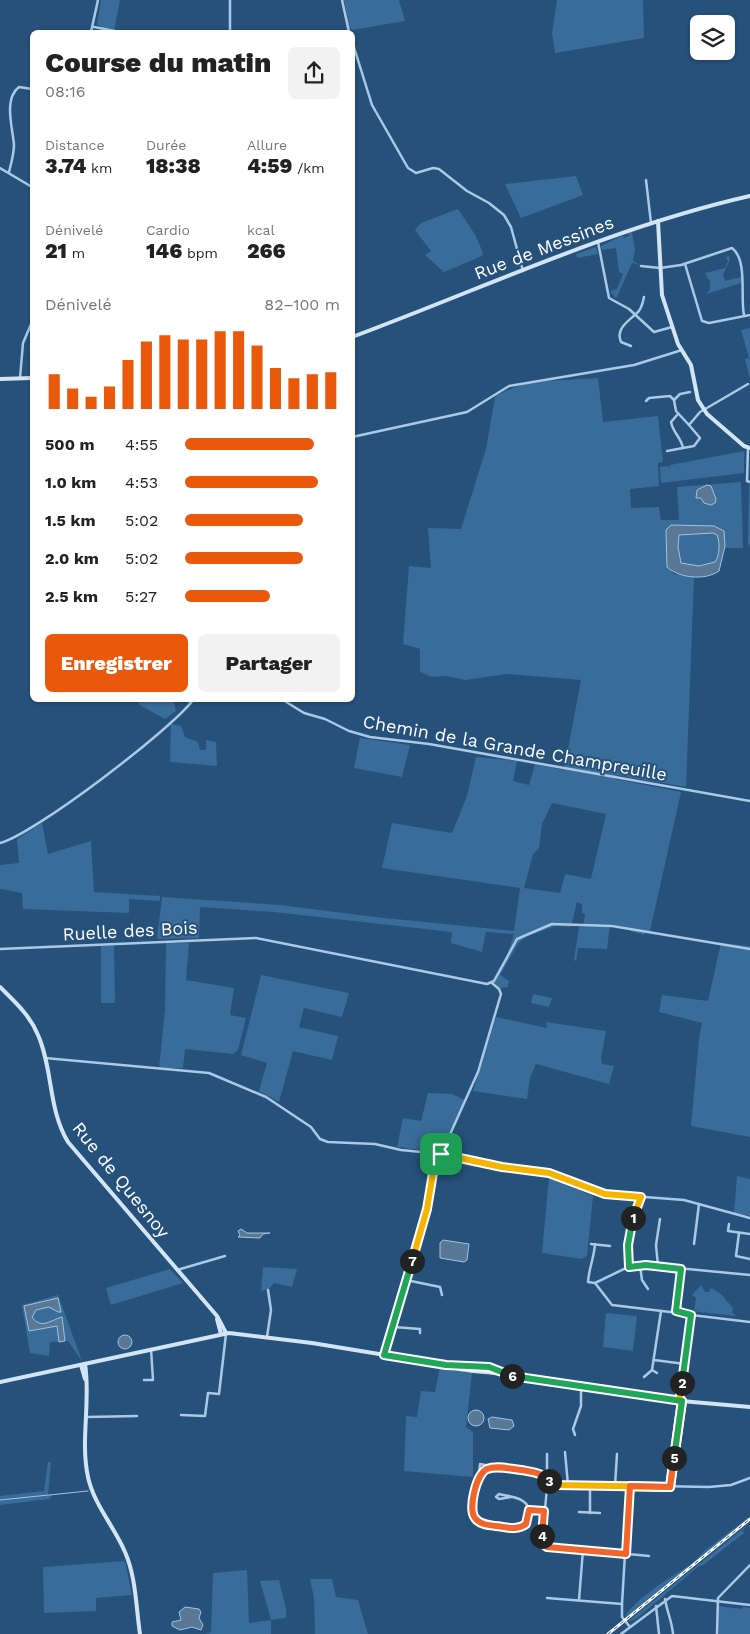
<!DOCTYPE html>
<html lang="fr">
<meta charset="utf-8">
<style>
body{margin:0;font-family:"Work Sans",sans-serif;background:#f2f2f2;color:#222;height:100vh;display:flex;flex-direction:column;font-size:19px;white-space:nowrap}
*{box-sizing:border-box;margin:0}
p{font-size:16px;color:#767676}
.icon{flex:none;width:28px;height:28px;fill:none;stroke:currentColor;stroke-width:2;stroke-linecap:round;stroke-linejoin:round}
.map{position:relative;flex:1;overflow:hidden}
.sheet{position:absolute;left:30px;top:30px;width:325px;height:672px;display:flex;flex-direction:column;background:#fff;border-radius:8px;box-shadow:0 1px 4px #0004}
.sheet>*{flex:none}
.fabs{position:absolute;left:690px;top:15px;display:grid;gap:10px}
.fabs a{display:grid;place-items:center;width:45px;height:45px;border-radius:8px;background:#fff;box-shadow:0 1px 4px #0004;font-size:25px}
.pin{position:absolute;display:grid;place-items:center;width:42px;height:42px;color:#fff;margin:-21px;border-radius:10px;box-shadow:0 2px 8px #0006}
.km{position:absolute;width:25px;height:25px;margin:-12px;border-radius:50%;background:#222;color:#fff;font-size:14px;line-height:25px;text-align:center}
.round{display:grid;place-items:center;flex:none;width:52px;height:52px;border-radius:8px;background:#f2f2f2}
.overview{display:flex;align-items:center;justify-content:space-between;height:85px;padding:0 15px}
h1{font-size:28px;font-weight:800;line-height:38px}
.metrics{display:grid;grid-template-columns:repeat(3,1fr);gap:8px;height:85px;padding:5px 15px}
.metrics div{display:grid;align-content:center}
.metrics b{font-size:21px;font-weight:800}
.metrics small{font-size:14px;font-weight:400}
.metrics p{font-size:14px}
.chart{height:140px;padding:10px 15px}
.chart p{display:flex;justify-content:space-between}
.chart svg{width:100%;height:90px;margin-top:5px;stroke:#ea580c;stroke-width:6}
.primary-button{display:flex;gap:10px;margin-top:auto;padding:10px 15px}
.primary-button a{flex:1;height:58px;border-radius:8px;background:#ea580c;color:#fff;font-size:20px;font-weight:800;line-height:58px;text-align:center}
.primary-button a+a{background:#f2f2f2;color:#222}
ul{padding:0 15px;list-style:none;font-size:16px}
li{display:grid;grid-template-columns:80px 60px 1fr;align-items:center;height:38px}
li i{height:12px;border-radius:6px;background:#ea580c}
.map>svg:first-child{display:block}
.green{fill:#396c99;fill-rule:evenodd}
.water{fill:#597896;stroke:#9ec4e5;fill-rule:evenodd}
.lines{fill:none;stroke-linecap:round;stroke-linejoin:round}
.stream{stroke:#9ec4e5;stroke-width:1}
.street{stroke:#aac9e4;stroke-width:2.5}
.secondary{stroke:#d3e4f4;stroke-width:4}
.rail-casing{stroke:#fff;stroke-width:3}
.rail{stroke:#26517b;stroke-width:1;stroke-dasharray:4;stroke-linecap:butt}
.split-1-casing{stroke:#fff;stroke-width:10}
.split-2-casing{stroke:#fff;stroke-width:10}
.split-3-casing{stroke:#fff;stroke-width:10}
.split-4-casing{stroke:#fff;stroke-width:10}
.split-5-casing{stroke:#fff;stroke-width:10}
.split-6-casing{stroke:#fff;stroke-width:10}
.split-7-casing{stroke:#fff;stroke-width:10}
.split-8-casing{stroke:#fff;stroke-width:10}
.split-1{stroke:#f5b400;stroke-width:6}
.split-2{stroke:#22a559;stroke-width:6}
.split-3{stroke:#f5b400;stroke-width:6}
.split-4{stroke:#f0652b;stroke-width:6}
.split-5{stroke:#f0652b;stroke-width:6}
.split-6{stroke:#22a559;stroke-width:6}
.split-7{stroke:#22a559;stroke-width:6}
.split-8{stroke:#f5b400;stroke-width:6}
.labels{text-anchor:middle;stroke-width:4;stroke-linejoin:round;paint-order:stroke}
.street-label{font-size:18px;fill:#fff;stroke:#26517b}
</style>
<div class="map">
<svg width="750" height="1634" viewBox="0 0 750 1634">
<rect width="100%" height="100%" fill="#26517b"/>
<g class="green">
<polygon points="101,0 120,0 114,31 118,32 98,32 101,27 97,25"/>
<polygon points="344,0 399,0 405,21 352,30 349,27"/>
<polygon points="557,0 643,0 644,38 555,53 552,33"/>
<polygon points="576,176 583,195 521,218 505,184"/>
<polygon points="458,209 476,236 483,253 482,256 444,272 425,255 431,251 415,230 421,223"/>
<polygon points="632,232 635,250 633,261 640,265 632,263 616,299 610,291 617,289 623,274 619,272 616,248 602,250 601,246 623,235 624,238 629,236 628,233"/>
<polygon points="596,247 598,254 577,258 576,254"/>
<polygon points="729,256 730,259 723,275 725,281 741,277 741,283 706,294 710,290 710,282 705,273 725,268 728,261 726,257"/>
<polygon points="750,328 750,378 745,359 749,358 741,330"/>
<path d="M598,378L603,422L658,416L663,462L658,463L659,486L630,489L631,508L659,507L661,520H679L677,487L741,482L743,548H724V531L666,530L667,567L674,574L694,577L686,787L617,775L615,779L681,792L650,931H646L644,935L630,931V928L610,924L607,949L578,948L576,961L574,960L579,927L583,926L585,914L582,913V904L577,902L571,927L555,926L525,937L518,944L500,975L509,981L508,987L500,988L493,981L506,959L514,934L486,932L482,952L451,943L452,932L274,912L200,907L199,938L157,939L162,897L280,905L375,917L514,931L520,888L382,868L392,823L452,833L467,796L476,757L517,761L513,781L529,785L535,764L564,770L581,680L507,674L465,680L446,676L432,677L420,672V649L403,644L409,566L431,568L428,528L461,529L486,449L495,397C522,378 565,381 598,378ZM552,803L606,814L591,879L565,874L560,893L524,888L533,854L539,848L542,824Z"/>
<polygon points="744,451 744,473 661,483 660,467 669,466 670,471 670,465"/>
<polygon points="749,484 750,485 750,548 748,543"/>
<path d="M713,533L717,535C720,543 720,555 715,562L699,566L681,563L678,547L679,535Z"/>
<polygon points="140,700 173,700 176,711 165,719 138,704"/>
<polygon points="171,724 181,726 185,737 198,742 200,750 206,750 206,740 216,742 217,766 170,762"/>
<polygon points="360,738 410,745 402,777 354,768"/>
<polygon points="42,823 48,854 91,841 94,892 160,896 160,901 129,899 129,913 23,909 22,893 0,889 0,865 19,863 17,839"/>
<polygon points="166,943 189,943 186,980 234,988 230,1015 246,1018 238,1050 233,1054 185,1049 183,1068 159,1068 165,1010"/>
<polygon points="721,943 750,946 750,1137 691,1126 699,1039 702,1023 659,1012 662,995 708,1001"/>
<polygon points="114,945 115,1003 101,1003 101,946"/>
<polygon points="261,975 349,993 342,1017 304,1008 299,1027 338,1036 332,1060 293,1051 279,1102 259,1091 267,1063 241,1055"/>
<polygon points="533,994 552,998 549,1007 531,1003"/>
<polygon points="496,1017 547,1028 546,1022 606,1031 601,1058 602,1064 614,1066 609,1084 536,1064 530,1078 527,1099 473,1091"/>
<polygon points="428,1093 452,1094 465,1100 442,1147 438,1152 397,1147 403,1118 421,1121"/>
<polygon points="737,1176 750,1179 750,1216 734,1213"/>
<polygon points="549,1178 593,1196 587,1256 581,1259 542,1253"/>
<polygon points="263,1267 297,1269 292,1287 274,1283 269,1289 261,1291"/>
<polygon points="170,1269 183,1283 111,1305 106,1288"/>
<polygon points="701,1285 705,1292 709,1292 711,1288 721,1294 733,1308 732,1312 736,1316 707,1313 706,1311 705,1313 694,1311 696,1298 692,1295"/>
<polygon points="58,1295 82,1361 68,1341 50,1342 49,1356 30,1353 22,1305"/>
<polygon points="606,1313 637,1316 633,1351 603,1347"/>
<polygon points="440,1367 472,1373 466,1427 473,1432 473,1477 404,1471 406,1416 417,1417 421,1391 435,1392"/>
<polygon points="48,1462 51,1462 48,1495 52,1495 49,1499 0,1505 0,1496 44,1491"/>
<path d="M750,1516L739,1526L625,1618C628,1604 676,1573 690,1565C697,1560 701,1553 707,1549C721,1538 736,1527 750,1516Z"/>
<polygon points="750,1523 742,1531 744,1533 703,1565 699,1566 636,1619 627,1622"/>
<polygon points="125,1561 132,1595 96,1598 96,1611 44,1613 43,1567"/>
<polygon points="247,1570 249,1623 271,1620 260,1581 279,1580 286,1609 286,1618 271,1620 271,1634 206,1634 211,1632 213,1573"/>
<polygon points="310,1579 332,1579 336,1597 358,1600 368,1634 315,1634 314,1598"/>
<polygon points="718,1606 742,1609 743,1607 750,1608 750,1634 719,1634"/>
</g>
<g class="water">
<polygon points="707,485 711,486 716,499 715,503 711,505 704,503 701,498 696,498 697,490"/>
<path d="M671,525L714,526L724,531L725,546L719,571C705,581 679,578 667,567L666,530ZM713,533L717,535C720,543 720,555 715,562L699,566L681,563L678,547L679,535Z"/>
<polygon points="241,1229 247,1233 270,1233 263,1234 260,1238 238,1237 240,1235 238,1231"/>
<polygon points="443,1240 469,1244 467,1260 464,1262 440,1258 440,1243"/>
<path d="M58,1298L61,1312H58L49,1307L36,1310L32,1317C41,1330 51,1320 62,1317L65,1341L59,1342L57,1326L29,1331L24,1306Z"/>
<circle cx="125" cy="1342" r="7"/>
<circle cx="476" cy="1418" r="8"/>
<polygon points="492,1417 512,1420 514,1426 509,1430 490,1428 488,1419"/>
<polygon points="185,1607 199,1609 201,1612 199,1618 203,1625 201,1630 192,1627 180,1630 172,1626 172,1622 181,1620 179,1612"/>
</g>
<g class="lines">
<polyline class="stream" points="0,1500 88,1491"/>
<g class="street">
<polyline points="342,0 349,32"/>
<polyline points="94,27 120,32"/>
<polyline points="91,32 98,0"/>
<polyline points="230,32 230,0"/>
<polyline points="352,41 372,105 408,168 416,173 433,168 439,169 467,191 489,203 504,215 511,227 523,271"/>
<polyline points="0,168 32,187"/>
<path d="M9,172C11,164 14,154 14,145C13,129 3,99 19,87L32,89"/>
<polyline points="646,180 651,223"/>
<polyline points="598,242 609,298 629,309 654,332 672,327"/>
<polyline points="685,264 702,321 709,323 750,315"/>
<path d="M641,266L660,268L681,265L732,248C748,260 740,297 744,315"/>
<path d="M631,346L621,342C615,328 630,320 638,312C641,309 643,302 644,297"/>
<polyline points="20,378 23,343 32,322"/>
<polyline points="674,400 680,394 690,392"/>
<polyline points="646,401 649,398 670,396 674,400 676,411 689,425 700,412 748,384"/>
<path d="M678,414L671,422C673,433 681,437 683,448L694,446L700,438L689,425"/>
<polyline points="352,437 467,412 509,386 634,365 682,350"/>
<polyline points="748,448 747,481 750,482"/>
<polyline points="667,451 683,448"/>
<polyline points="283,700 304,713 325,719 349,731 370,737 429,744 750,801"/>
<path d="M0,843C33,835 172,729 193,700"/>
<polyline points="0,949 256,938 487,984 494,981 517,939 552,924 612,926 750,949"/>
<polyline points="45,1058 209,1073 266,1097 311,1127 320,1139 328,1142 375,1144 401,1150 441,1154 502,1167 542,1172 605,1194 684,1200 750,1218"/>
<polyline points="729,1224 728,1231 750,1234"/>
<polyline points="739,1233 736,1256 750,1259"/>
<polyline points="591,1244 610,1246"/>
<path d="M595,1244C594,1258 589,1268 588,1282L595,1283L612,1305L670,1312L675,1311L691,1315L750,1322"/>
<polyline points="694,1244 699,1204"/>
<polyline points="640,1266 642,1280 648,1289"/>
<polyline points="658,1266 656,1245 660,1219"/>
<polyline points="629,1267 629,1235 641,1197"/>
<polyline points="177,1270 225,1256"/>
<polyline points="406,1280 440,1287 442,1295"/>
<polyline points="595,1283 626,1268 646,1265 750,1275"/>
<polyline points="675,1311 681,1269"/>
<polyline points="394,1327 420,1329 420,1333"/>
<polyline points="267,1337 271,1310 268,1290"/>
<polyline points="384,1355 421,1231 434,1170 478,1072 501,994 499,989 492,983"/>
<polyline points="654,1360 685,1364"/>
<polyline points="652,1370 661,1311"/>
<polyline points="644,1377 652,1370 657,1373"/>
<polyline points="144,1380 153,1380 151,1349"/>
<polyline points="679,1400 691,1315"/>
<polyline points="181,1415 205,1416 208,1393 219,1394 226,1334"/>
<polyline points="87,1417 137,1416"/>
<polyline points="575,1435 573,1429 581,1406 581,1387"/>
<polyline points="565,1452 568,1485"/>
<polyline points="547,1454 547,1470 544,1476 551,1483"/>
<polyline points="480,1475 487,1469 497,1467"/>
<polyline points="615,1486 617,1454"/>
<polyline points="629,1486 622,1604 622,1617 630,1627"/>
<polyline points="670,1487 681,1401"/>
<path d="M511,1497L499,1499L496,1497L499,1494C511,1497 525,1497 529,1509L544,1511"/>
<path d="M529,1509L527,1522L519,1528C453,1529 478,1506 480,1464L544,1476"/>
<polyline points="579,1512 600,1513"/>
<polyline points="590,1513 590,1485"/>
<polyline points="649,1556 544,1546 542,1540 547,1488 551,1484 709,1487 731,1485 750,1478"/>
<polyline points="547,1598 622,1604"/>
<path d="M665,1599C667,1612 672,1621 673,1634"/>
<polyline points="579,1600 583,1550"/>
<polyline points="656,1606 659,1634"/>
<polyline points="621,1634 672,1596 750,1605"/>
<polyline points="717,1634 718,1598 750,1565"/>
</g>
<g class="secondary">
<polyline points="658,221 662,295 678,344 691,365 698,400 707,414 744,446 750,448"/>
<path d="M352,337C484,288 613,227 750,196"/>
<polyline points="0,379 32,378"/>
<path d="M0,987C14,1001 30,1015 38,1035C53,1069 48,1109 68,1142L217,1316L226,1333"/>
<polyline points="217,1319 221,1334"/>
<path d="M85,1364C91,1401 80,1440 88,1477C94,1505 114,1526 125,1552C136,1577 136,1607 140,1634"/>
<polyline points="81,1365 85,1379"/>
<path d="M453,1367C463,1372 489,1371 502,1374"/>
<polyline points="509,1375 670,1400 750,1407"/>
<polyline points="0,1382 229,1333 312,1343 446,1365 489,1367 512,1375"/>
</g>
<defs>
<polyline id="rail" points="608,1634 750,1519"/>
</defs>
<use href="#rail" class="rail-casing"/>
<use href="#rail" class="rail"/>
</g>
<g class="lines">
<defs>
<polyline id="split-1" points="441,1154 502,1167 549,1173 605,1194 641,1197 633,1218"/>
<polyline id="split-2" points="633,1218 628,1245 629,1267 646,1265 681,1269 676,1311 691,1315 682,1383"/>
<polyline id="split-3" points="549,1481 556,1485 670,1487 682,1401 679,1401 682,1383"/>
<path id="split-4" d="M542,1536L544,1511L529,1510L526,1524C517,1531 506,1527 496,1526C489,1525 480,1525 475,1518C468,1509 476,1474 487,1469C497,1465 510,1469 521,1470C532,1472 541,1472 549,1481"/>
<polyline id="split-5" points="542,1536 542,1543 547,1547 626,1554 630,1486 670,1487 674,1458"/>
<polyline id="split-6" points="512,1376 682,1401 674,1458"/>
<polyline id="split-7" points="412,1261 384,1355 446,1365 489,1367 512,1376"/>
<polyline id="split-8" points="412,1261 427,1209 433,1173 441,1154"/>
</defs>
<use href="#split-1" class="split-1-casing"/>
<use href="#split-2" class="split-2-casing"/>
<use href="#split-3" class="split-3-casing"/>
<use href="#split-4" class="split-4-casing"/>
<use href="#split-5" class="split-5-casing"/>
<use href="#split-6" class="split-6-casing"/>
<use href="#split-7" class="split-7-casing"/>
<use href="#split-8" class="split-8-casing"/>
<use href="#split-1" class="split-1"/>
<use href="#split-2" class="split-2"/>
<use href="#split-3" class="split-3"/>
<use href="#split-4" class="split-4"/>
<use href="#split-5" class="split-5"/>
<use href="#split-6" class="split-6"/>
<use href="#split-7" class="split-7"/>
<use href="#split-8" class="split-8"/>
</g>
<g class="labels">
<g class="street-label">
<text transform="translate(544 248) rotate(-21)" y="6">Rue de Messines</text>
<text transform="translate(515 748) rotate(10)" y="6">Chemin de la Grande Champreuille</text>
<text transform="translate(130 931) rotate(-3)" y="6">Ruelle des Bois</text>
<text transform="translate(121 1180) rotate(51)" y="6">Rue de Quesnoy</text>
</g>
</g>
</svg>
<div class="fabs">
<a><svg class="icon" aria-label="layers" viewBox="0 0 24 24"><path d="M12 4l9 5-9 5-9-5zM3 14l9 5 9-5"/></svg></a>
</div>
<div class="pin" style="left:441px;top:1154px;background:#1e9e55"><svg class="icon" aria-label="arrive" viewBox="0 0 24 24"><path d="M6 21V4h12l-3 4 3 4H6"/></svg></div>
<b class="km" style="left:633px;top:1218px">1</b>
<b class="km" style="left:682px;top:1383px">2</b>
<b class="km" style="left:549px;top:1481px">3</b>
<b class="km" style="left:542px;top:1536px">4</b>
<b class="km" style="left:674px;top:1458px">5</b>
<b class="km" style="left:512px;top:1376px">6</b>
<b class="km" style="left:412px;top:1261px">7</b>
<section class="sheet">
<div class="overview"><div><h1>Course du matin</h1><p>08:16</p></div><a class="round"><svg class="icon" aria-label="share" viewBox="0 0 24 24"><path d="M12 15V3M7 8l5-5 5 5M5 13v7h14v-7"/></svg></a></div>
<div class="metrics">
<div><p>Distance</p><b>3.74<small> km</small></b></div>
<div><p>Durée</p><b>18:38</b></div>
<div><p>Allure</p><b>4:59<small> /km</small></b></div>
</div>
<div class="metrics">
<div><p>Dénivelé</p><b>21<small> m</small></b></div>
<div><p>Cardio</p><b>146<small> bpm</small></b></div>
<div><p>kcal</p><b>266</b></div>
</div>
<div class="chart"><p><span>Dénivelé</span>82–100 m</p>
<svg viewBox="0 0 160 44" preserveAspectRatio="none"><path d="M5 44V27M15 44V34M25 44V38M35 44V33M45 44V20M55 44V11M65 44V8M75 44V10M85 44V10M95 44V6M105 44V6M115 44V13M125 44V24M135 44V29M145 44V27M155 44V26"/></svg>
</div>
<ul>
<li><b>500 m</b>4:55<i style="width:83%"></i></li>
<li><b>1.0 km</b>4:53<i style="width:86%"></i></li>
<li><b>1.5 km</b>5:02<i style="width:76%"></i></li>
<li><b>2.0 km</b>5:02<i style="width:76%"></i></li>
<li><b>2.5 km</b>5:27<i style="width:55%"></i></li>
</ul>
<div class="primary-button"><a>Enregistrer</a><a>Partager</a></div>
</section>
</div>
